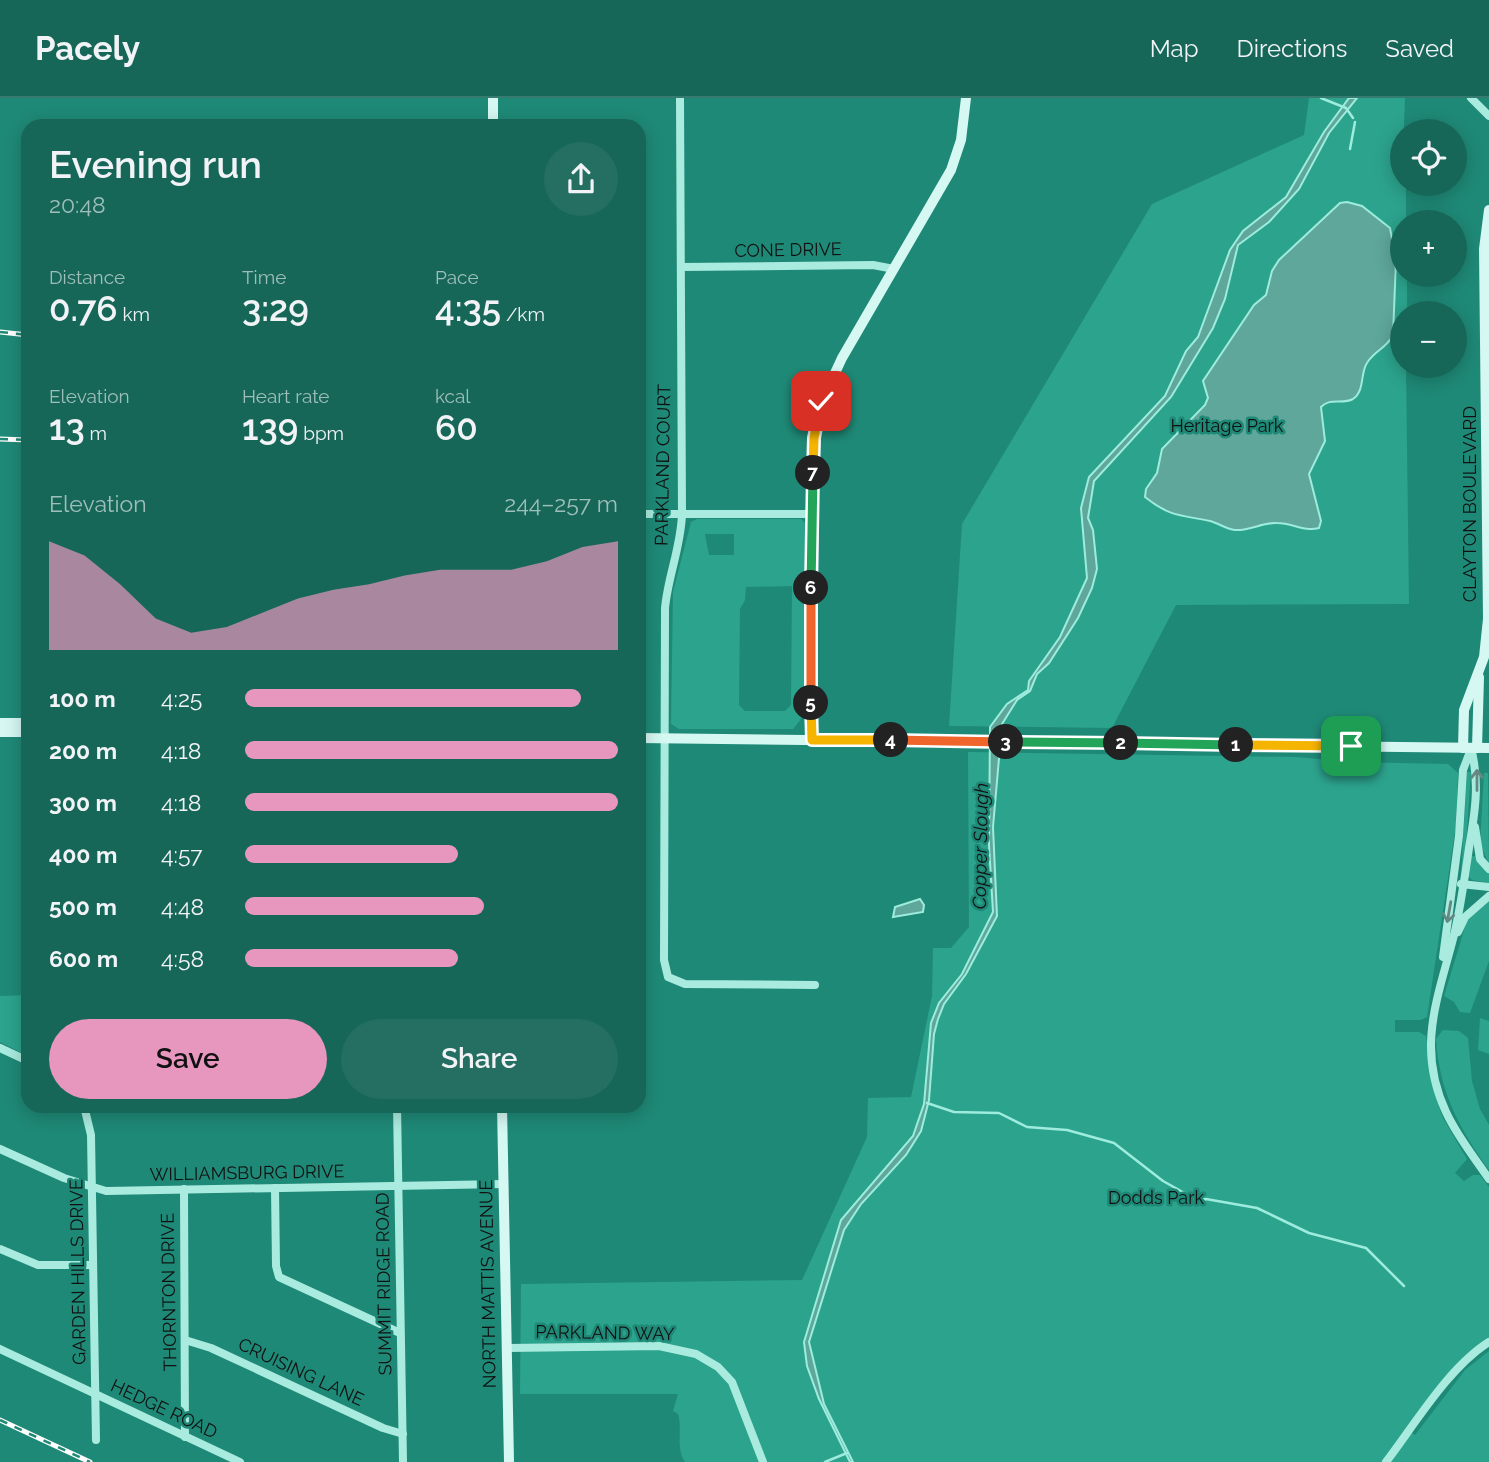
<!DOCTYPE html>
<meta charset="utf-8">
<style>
body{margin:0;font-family:Raleway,sans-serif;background:#246f62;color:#f1f3f6;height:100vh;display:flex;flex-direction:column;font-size:26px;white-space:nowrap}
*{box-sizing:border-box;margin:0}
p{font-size:23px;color:#9ebeba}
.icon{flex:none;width:38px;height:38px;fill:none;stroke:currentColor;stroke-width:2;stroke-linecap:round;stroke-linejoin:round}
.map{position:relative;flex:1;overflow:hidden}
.drawer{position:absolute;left:21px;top:21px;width:625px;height:994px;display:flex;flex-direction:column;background:#176759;border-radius:21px;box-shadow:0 4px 18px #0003}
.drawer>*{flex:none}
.fabs{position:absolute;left:1390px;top:21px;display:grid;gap:14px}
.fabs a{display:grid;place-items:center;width:77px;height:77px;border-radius:50%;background:#176759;box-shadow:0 4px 18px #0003;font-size:35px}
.pin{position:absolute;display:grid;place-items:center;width:60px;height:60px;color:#fff;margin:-30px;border-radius:14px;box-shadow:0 4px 10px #0006}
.km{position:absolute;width:35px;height:35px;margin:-18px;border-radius:50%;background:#222;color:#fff;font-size:19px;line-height:35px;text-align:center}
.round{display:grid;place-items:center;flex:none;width:74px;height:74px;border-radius:37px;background:#246f62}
.summary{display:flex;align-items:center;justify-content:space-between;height:119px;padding:0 28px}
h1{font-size:38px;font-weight:600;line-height:52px}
.metrics{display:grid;grid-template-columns:repeat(3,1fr);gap:10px;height:119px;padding:7px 28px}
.metrics div{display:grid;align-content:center}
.metrics b{font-size:35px;font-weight:600}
.metrics small{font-size:19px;font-weight:400}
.metrics p{font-size:19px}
.chart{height:196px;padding:14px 28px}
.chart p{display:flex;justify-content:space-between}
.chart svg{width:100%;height:126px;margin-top:7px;fill:#e797bd;opacity:.7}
.primary-button{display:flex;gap:14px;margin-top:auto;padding:14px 28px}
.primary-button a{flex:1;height:80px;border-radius:42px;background:#e797bd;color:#111;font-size:28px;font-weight:600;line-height:80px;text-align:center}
.primary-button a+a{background:#246f62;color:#f1f3f6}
ul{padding:0 28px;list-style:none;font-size:23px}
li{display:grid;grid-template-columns:112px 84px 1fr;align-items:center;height:52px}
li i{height:18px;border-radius:9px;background:#e797bd}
header{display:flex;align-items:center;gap:42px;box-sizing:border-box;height:98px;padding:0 35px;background:#176759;border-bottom:2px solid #367b6f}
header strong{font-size:33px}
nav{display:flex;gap:38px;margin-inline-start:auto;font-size:24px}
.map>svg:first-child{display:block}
.green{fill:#2ca38d;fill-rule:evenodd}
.water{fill:#5fa79b;stroke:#9eecdd;stroke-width:2}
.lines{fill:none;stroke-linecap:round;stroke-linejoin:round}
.stream{stroke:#9eecdd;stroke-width:2.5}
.street{stroke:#aaebdf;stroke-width:8}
.secondary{stroke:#d6f8f3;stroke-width:10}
.rail-casing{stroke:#fff;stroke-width:5}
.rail{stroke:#1f8977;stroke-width:2.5;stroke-dasharray:8;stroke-linecap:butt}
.oneway{stroke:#658982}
.split-1-casing{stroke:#fff;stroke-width:14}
.split-2-casing{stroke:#fff;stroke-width:14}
.split-3-casing{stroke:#fff;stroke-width:14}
.split-4-casing{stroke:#fff;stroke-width:14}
.split-5-casing{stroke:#fff;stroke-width:14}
.split-6-casing{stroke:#fff;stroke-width:14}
.split-7-casing{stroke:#fff;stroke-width:14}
.split-8-casing{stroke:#fff;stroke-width:14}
.split-1{stroke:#f5b400;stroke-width:9}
.split-2{stroke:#22a559;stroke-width:9}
.split-3{stroke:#22a559;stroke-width:9}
.split-4{stroke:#f0652b;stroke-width:9}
.split-5{stroke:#f5b400;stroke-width:9}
.split-6{stroke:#f0652b;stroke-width:9}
.split-7{stroke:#22a559;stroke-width:9}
.split-8{stroke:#f5b400;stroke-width:9}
.labels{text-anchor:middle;stroke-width:5;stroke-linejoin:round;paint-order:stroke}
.street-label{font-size:18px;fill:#111;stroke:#1f8977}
.park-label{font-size:18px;fill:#111;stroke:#1f8977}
.water-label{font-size:19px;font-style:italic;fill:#111;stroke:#1f8977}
</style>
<header>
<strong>Pacely</strong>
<nav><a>Map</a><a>Directions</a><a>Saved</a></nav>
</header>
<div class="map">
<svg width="1489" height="1364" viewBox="0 0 1489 1364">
<rect width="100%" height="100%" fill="#1f8977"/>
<g class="green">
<polygon points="1309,0 1405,0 1402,86 1406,86 1406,124 1402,124 1402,177 1407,177 1407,215 1402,215 1402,268 1406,268 1409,506 1176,507 1112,630 949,628 962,426 1152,106 1304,37"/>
<path d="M697,421H801L807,427L805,616L793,631H679L671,626L673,494L691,424ZM705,436H734V457H709ZM792,488L791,607L785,613H745L739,607L740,511L745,502L746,489Z"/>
<path d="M968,654L1296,659L1352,664L1448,666L1458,675L1456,727L1427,919L1421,922H1395V934H1419L1426,938L1435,997L1443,1020L1467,1061L1455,1075L1464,1083L1473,1077H1480L1489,1089V1240L1457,1267L1406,1332L1415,1337L1465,1272L1489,1253V1364H685C675,1349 683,1332 678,1316L673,1313L678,1296H520L521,1186L802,1182L867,1039L868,1000L911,999L932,898L933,850H951L969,829Z"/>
<polygon points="1467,674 1471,674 1466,748 1461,776"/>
<polygon points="1484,675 1488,675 1489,766 1480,746"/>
<polygon points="1471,758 1476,758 1489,775 1489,785 1472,782 1469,779"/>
<polygon points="1489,803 1489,863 1470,915 1460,914 1454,904 1444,898 1468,819"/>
<polygon points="28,897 28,954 26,957 0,944 0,898"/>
<polygon points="1480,920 1489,923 1489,956 1478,952"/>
<path d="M1443,932L1459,933L1468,940L1472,983L1480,1011L1489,1027V1072C1459,1030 1439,993 1436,941Z"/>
</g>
<g class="water">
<polygon points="1349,0 1357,0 1329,35 1299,91 1269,124 1238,147 1225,201 1213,230 1171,299 1094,383 1088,420 1093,432 1097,471 1092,490 1078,520 1049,565 1037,576 1030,593 1017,602 1002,626 993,729 997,818 966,876 944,906 938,921 934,936 929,1002 921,1033 906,1057 861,1106 844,1132 809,1244 824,1306 853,1364 850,1364 819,1301 807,1268 804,1244 841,1122 913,1038 924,1006 931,925 939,905 962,876 993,814 989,747 990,629 1007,606 1028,592 1029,583 1060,539 1087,480 1081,410 1089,379 1165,298 1186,253 1198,239 1230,152 1243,133 1286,99 1324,34"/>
<path d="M1347,104L1362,108L1390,130L1396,162L1393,237C1387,250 1374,253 1367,265C1360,275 1365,293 1353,301C1342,307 1330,299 1321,309L1325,343L1309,376L1321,423L1319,430C1304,434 1293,425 1277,425C1263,424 1250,433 1235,432C1226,431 1218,425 1210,423C1181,417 1170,419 1145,399L1146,391L1157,375L1162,351L1205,307L1208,300L1203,283L1254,207L1266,197L1272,173L1279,162L1340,105Z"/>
<polygon points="920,801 924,807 923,814 893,819 895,809"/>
</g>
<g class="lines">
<g class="stream">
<polyline points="1321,0 1346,10 1353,20"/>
<polyline points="1350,51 1355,24"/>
<polyline points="927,1005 954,1014 999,1015 1027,1029 1067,1032 1114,1045 1163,1083 1197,1102 1206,1101 1257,1110 1309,1135 1366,1150 1404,1188"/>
<polyline points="825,1364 847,1355"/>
</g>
<g class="street">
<path d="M680,0L682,416C681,449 668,478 665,510L664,862L668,879L685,886L815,887"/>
<polyline points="1471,0 1489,18"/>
<polyline points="681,169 873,167 894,171"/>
<polyline points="639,416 812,416"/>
<path d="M1471,650C1480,684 1475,715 1469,750C1465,778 1461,806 1455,833C1439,898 1415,948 1446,1014C1457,1038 1474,1059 1489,1081"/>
<polyline points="1475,729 1480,761 1489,771"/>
<polyline points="1461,786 1489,789"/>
<polyline points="1458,834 1465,819 1489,798"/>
<polyline points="1443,859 1459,738 1463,672 1471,651"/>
<polyline points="0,950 28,963"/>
<polyline points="84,1008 91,1037 96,1342"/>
<polyline points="397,1008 403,1364"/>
<polyline points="0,1051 64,1080 106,1093 504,1086"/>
<polyline points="275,1090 276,1168 279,1179 400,1235"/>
<polyline points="184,1091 185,1339"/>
<polyline points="0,1151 38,1167 93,1167"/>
<polyline points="185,1242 211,1250 383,1330 403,1336"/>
<polyline points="507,1250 659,1248 696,1256 718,1269 732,1284 763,1364"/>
<polyline points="0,1251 240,1364"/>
<path d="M1386,1364C1415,1326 1449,1269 1489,1244"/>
</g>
<g class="secondary">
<polyline points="493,0 493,28"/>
<polyline points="0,625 28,625"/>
<polyline points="0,634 28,634"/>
<polyline points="639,640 1489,650"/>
<polyline points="812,642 814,340 822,303 842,260 951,72 961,42 966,0"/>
<polyline points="1463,650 1464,612 1484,559 1488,521 1484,151 1489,112"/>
<polyline points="1477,650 1479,579"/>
<polyline points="502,1008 509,1364"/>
</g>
<defs>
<g id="rail">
<polyline points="0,234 28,237"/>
<polyline points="0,341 28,342"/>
<polyline points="0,1322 90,1364"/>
</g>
</defs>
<use href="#rail" class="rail-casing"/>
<use href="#rail" class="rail"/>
</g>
<defs><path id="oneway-shaft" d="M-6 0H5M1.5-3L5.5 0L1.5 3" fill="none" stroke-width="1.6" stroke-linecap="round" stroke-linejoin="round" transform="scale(1.75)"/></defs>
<g class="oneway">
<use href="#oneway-shaft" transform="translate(1477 682) rotate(-90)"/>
<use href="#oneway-shaft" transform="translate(1449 814) rotate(100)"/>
</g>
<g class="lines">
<defs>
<polyline id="split-1" points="1236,647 1351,648"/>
<polyline id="split-2" points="1121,645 1236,647"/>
<polyline id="split-3" points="1006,644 1121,645"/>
<polyline id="split-4" points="891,642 1006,644"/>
<polyline id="split-5" points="811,605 812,642 891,642"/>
<polyline id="split-6" points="811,490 811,605"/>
<polyline id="split-7" points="811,490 813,375"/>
<polyline id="split-8" points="813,375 814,340 821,303"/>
</defs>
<use href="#split-1" class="split-1-casing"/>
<use href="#split-2" class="split-2-casing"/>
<use href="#split-3" class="split-3-casing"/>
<use href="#split-4" class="split-4-casing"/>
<use href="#split-5" class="split-5-casing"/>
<use href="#split-6" class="split-6-casing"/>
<use href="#split-7" class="split-7-casing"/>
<use href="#split-8" class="split-8-casing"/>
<use href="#split-1" class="split-1"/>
<use href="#split-2" class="split-2"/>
<use href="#split-3" class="split-3"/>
<use href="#split-4" class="split-4"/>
<use href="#split-5" class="split-5"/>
<use href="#split-6" class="split-6"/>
<use href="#split-7" class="split-7"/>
<use href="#split-8" class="split-8"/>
</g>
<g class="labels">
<g class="street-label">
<text transform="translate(788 152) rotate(-1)" y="6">CONE DRIVE</text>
<text transform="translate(663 367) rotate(-89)" y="6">PARKLAND COURT</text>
<text transform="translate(1470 406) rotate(-90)" y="6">CLAYTON BOULEVARD</text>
<text transform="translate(247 1075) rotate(-1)" y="6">WILLIAMSBURG DRIVE</text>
<text transform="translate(78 1174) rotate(-91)" y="6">GARDEN HILLS DRIVE</text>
<text transform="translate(384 1186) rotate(-91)" y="6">SUMMIT RIDGE ROAD</text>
<text transform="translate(488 1186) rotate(-91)" y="6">NORTH MATTIS AVENUE</text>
<text transform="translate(169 1194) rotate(-91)" y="6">THORNTON DRIVE</text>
<text transform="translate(605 1235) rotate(1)" y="6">PARKLAND WAY</text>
<text transform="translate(301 1274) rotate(25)" y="6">CRUISING LANE</text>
<text transform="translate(164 1311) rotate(25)" y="6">HEDGE ROAD</text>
</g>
<g class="park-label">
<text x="1227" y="334">Heritage Park</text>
<text x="1156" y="1106">Dodds Park</text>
</g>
<g class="water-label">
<text transform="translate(980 748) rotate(-89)" y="7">Copper Slough</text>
</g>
</g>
</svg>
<div class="fabs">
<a><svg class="icon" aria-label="locate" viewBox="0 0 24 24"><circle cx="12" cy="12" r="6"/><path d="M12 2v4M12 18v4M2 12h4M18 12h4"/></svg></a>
<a>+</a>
<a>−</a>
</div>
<div class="pin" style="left:1351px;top:648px;background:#1e9e55"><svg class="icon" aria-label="arrive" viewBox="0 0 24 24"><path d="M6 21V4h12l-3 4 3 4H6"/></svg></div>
<div class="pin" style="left:821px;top:303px;background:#d93025"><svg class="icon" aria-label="check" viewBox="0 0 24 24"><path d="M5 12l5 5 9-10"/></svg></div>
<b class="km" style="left:1236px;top:647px">1</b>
<b class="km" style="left:1121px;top:645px">2</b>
<b class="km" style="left:1006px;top:644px">3</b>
<b class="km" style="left:891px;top:642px">4</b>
<b class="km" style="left:811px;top:605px">5</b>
<b class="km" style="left:811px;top:490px">6</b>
<b class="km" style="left:813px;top:375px">7</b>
<section class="drawer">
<div class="summary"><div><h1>Evening run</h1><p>20:48</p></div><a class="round"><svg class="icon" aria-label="share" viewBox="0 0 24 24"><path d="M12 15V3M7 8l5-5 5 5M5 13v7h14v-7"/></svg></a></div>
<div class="metrics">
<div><p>Distance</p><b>0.76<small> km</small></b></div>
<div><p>Time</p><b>3:29</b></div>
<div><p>Pace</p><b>4:35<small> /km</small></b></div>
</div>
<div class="metrics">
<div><p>Elevation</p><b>13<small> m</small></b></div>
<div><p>Heart rate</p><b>139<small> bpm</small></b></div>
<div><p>kcal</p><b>60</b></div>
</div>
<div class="chart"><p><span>Elevation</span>244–257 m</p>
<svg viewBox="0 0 160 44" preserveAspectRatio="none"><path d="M0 44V6L10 11L20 21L30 33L40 38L50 36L60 31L70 26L80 23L90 21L100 18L110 16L120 16L130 16L140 13L150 8L160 6V44z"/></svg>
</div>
<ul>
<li><b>100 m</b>4:25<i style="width:90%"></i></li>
<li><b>200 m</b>4:18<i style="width:100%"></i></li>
<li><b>300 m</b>4:18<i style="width:100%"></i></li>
<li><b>400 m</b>4:57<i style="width:57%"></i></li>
<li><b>500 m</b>4:48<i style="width:64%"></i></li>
<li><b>600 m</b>4:58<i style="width:57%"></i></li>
</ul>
<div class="primary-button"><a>Save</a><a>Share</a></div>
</section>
</div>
